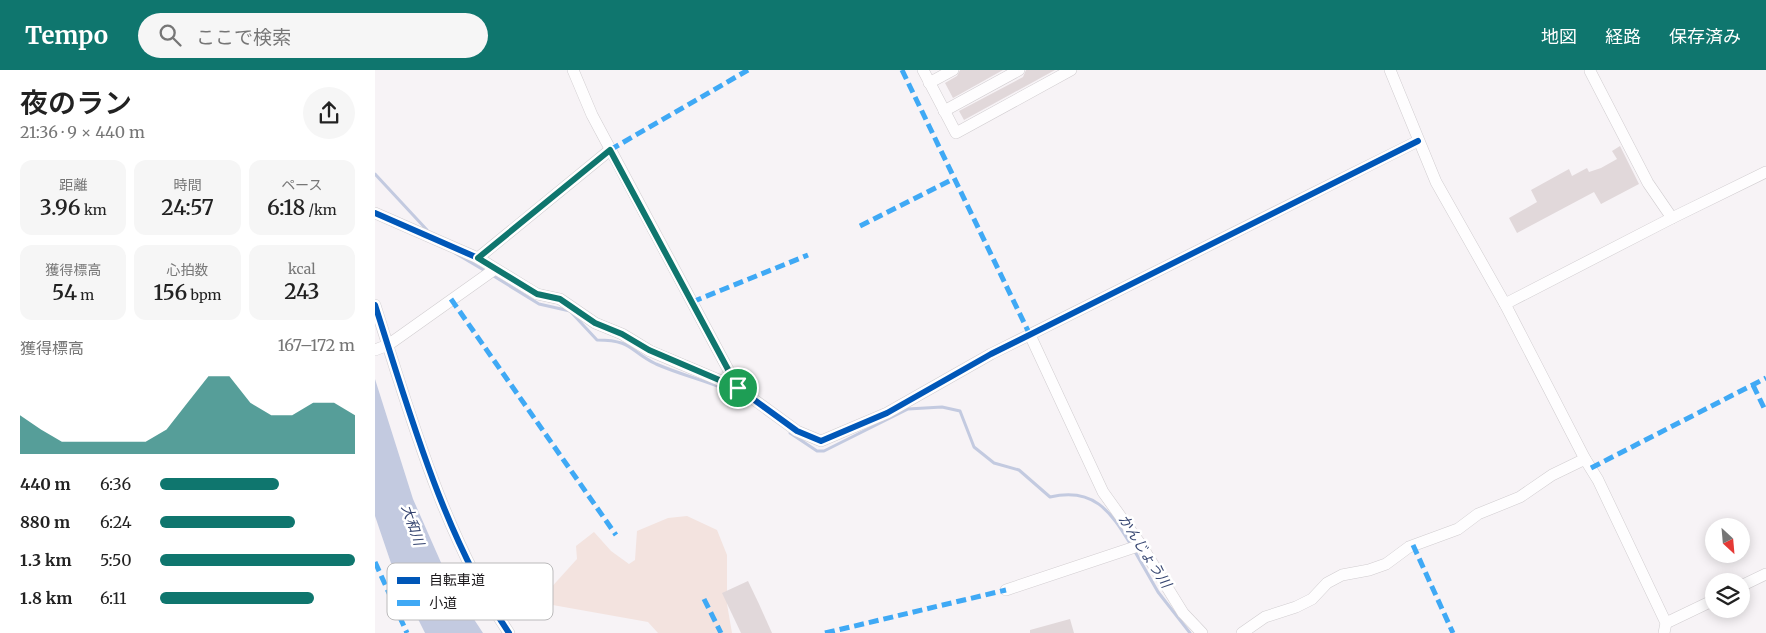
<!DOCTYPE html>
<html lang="ja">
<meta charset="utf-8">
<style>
body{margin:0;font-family:Merriweather,"Noto Sans JP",serif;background:#f6f6f6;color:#222;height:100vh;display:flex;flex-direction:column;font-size:19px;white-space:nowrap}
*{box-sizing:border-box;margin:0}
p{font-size:16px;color:#767676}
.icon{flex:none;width:28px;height:28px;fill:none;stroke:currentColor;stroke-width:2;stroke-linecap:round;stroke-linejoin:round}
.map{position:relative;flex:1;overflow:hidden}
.panel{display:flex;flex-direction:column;background:#fff;width:375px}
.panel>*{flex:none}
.needle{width:32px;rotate:154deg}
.fabs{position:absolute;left:1330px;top:448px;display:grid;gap:10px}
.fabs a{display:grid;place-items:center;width:45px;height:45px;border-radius:50%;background:#fff;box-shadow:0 2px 12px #0003;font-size:25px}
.pin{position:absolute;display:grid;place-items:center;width:42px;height:42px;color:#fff;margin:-21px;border:2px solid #fff;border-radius:50%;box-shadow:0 1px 5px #0007}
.round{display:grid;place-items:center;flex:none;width:52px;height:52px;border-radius:26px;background:#f6f6f6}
.overview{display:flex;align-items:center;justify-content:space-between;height:85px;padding:0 20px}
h1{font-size:28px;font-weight:600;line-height:38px}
.figures{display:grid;grid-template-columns:repeat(3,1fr);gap:8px;height:85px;padding:5px 20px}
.figures div{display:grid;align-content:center;border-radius:12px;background:#f6f6f6;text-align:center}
.figures b{font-size:21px;font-weight:600}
.figures small{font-size:14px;font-weight:400}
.figures p{font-size:14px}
.chart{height:140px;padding:10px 20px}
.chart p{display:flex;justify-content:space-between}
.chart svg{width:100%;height:90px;margin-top:5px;fill:#0f766e;opacity:.7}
ul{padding:0 20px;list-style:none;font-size:16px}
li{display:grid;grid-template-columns:80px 60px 1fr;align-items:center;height:38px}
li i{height:12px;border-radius:6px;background:#0f766e}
header{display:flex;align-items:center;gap:30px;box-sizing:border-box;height:70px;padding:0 25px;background:#0f766e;color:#fff}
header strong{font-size:24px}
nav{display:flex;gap:28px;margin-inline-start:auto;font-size:18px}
.search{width:350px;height:45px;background:#f6f6f6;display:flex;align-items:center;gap:12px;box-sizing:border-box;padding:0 18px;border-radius:28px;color:#767676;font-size:19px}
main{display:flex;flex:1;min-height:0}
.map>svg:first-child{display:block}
.green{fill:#f3e3df}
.water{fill:#c3cae0}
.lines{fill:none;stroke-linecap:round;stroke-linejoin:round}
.stream{stroke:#c3cae0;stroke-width:3}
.building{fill:#e1d8da}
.minor-casing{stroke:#d1cdd0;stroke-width:12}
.minor{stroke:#fefdfe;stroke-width:11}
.quiet{stroke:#3fa9f5;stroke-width:5;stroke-dasharray:10 5;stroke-linecap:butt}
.cycleway-casing{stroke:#fff;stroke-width:9}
.cycleway{stroke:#0057b8;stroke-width:6}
.route-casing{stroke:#fff;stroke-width:10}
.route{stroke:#0f766e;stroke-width:6}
.labels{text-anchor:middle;stroke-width:5;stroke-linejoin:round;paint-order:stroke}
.water-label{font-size:14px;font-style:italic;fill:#374671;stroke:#fff}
.key{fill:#fff;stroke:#bbbabb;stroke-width:1}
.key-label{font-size:14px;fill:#1b181b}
</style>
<header>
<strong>Tempo</strong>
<div class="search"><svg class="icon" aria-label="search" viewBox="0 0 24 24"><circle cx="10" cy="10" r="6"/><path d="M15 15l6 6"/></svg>ここで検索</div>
<nav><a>地図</a><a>経路</a><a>保存済み</a></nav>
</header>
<main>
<section class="panel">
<div class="overview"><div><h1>夜のラン</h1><p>21:36 · 9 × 440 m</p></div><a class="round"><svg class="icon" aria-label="share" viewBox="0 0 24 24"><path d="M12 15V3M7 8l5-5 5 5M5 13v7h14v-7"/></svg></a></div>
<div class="figures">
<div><p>距離</p><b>3.96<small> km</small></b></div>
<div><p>時間</p><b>24:57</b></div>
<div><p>ペース</p><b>6:18<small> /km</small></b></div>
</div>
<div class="figures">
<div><p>獲得標高</p><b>54<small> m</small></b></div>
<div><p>心拍数</p><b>156<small> bpm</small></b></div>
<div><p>kcal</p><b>243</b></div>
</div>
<div class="chart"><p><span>獲得標高</span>167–172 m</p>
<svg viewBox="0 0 160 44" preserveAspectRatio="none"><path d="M0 44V25L10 32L20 38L30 38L40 38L50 38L60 38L70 32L80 19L90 6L100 6L110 19L120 25L130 25L140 19L150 19L160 25V44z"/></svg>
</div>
<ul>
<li><b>440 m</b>6:36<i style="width:61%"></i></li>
<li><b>880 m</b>6:24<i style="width:69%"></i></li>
<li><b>1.3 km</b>5:50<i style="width:100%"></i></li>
<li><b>1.8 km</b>6:11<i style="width:79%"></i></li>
</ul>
</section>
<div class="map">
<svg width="1391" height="563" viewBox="0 0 1391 563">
<rect width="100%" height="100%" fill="#f7f3f6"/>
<polygon class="green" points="312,446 342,460 352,485 352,534 357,563 283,563 273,552 172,534 173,521 202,489 201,476 219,462 236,481 254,494 260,490 262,461 293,448"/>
<polygon class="water" points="0,309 38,429 75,513 108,563 50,563 18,499 0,446"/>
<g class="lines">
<g class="stream">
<polyline points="0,104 52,160"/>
<polyline points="80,183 112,202"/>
<path d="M117,205L164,234L195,241L222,270C258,270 254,281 281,294C304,304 328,310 350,319"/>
<path d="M415,363L442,381H449L533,339L567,337L585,341L599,377L619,393L644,400L675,427C718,417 735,440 756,475"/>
<polyline points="759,480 783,522 815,563"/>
</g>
</g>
<g class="building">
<polygon points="585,0 628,0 578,28 570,13 582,6"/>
<polygon points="651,0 680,0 589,50 584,41 648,7"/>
<polygon points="1245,76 1264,114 1226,134 1219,122 1142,163 1134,148 1162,132 1156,120 1194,99 1197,106 1212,98 1214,102 1226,98 1242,89 1237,81"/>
<polygon points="373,511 384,534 397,563 366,563 347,523"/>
<polygon points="695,549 699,563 655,563 655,560"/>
</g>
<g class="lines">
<defs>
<g id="minor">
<polyline points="198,0 217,45 363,318"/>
<polyline points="548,0 581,63 696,0"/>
<polyline points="1015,0 1061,112 1130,234 1210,389 1223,410 1291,553 1289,563"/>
<polyline points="1215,1 1273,113 1297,148"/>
<polyline points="554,13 578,0"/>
<polyline points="569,41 644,0"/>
<polyline points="0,143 103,188 162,224 185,229 220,253 247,264 275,281 363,318 422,361 446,371 512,343 616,284 1043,71"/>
<polyline points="103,188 235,80"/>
<polyline points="1130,234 1297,148 1391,102"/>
<path d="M0,235C35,344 69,467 134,563"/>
<polyline points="655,265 728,422 766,475 808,543 827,563"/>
<polyline points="0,280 13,275 120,199"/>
<polyline points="1366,516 1391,504"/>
<polyline points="631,520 766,475"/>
<polyline points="1291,553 1339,530"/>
<polyline points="867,563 890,547 921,537 937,529 952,513 967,505 994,500 1011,494 1034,477 1083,459 1103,444 1145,427 1177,405 1210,389"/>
</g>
</defs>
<use href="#minor" class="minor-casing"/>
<use href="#minor" class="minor"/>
<g class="quiet">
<polyline points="527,0 655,265"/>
<polyline points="235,80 373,0"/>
<polyline points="485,156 578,109"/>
<polyline points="76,229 241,465"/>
<polyline points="317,232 433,185"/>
<polyline points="1378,315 1391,342"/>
<polyline points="1216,398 1391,308"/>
<polyline points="1038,475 1078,563"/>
<polyline points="0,492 32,563"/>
<polyline points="329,529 346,563"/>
<polyline points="450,563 631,520"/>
</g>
<defs>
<g id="cycleway">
<polyline points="0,143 103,188 162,224 185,229 220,253 247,264 275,281 363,318 422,361 446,371 512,343 616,284 1043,71"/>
<path d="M0,235C35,344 69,467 134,563"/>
</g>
</defs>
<use href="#cycleway" class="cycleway-casing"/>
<use href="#cycleway" class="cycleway"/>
</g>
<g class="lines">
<defs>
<polygon id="route" points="235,80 363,318 274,280 247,264 220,253 185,229 162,224 103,188"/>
</defs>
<use href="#route" class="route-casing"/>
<use href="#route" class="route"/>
</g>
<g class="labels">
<g class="water-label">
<text transform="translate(38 455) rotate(71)" y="5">大和川</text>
<text transform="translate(770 481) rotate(57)" y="5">かんじょう川</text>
</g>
</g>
<rect x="12" y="493" width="166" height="57" rx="8" class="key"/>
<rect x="22" y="507" width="23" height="7" fill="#0057b8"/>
<rect x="22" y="530" width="23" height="6" fill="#3fa9f5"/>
<g class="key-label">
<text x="54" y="515">自転車道</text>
<text x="54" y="538">小道</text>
</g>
</svg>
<div class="fabs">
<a><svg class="needle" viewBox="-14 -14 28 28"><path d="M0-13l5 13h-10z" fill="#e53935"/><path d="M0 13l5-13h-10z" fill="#767676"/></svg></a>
<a><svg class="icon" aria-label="layers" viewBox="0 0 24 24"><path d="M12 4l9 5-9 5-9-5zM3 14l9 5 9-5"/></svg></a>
</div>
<div class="pin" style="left:363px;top:318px;background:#1e9e55"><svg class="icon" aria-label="arrive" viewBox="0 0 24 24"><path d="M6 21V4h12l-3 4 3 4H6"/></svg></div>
</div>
</main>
